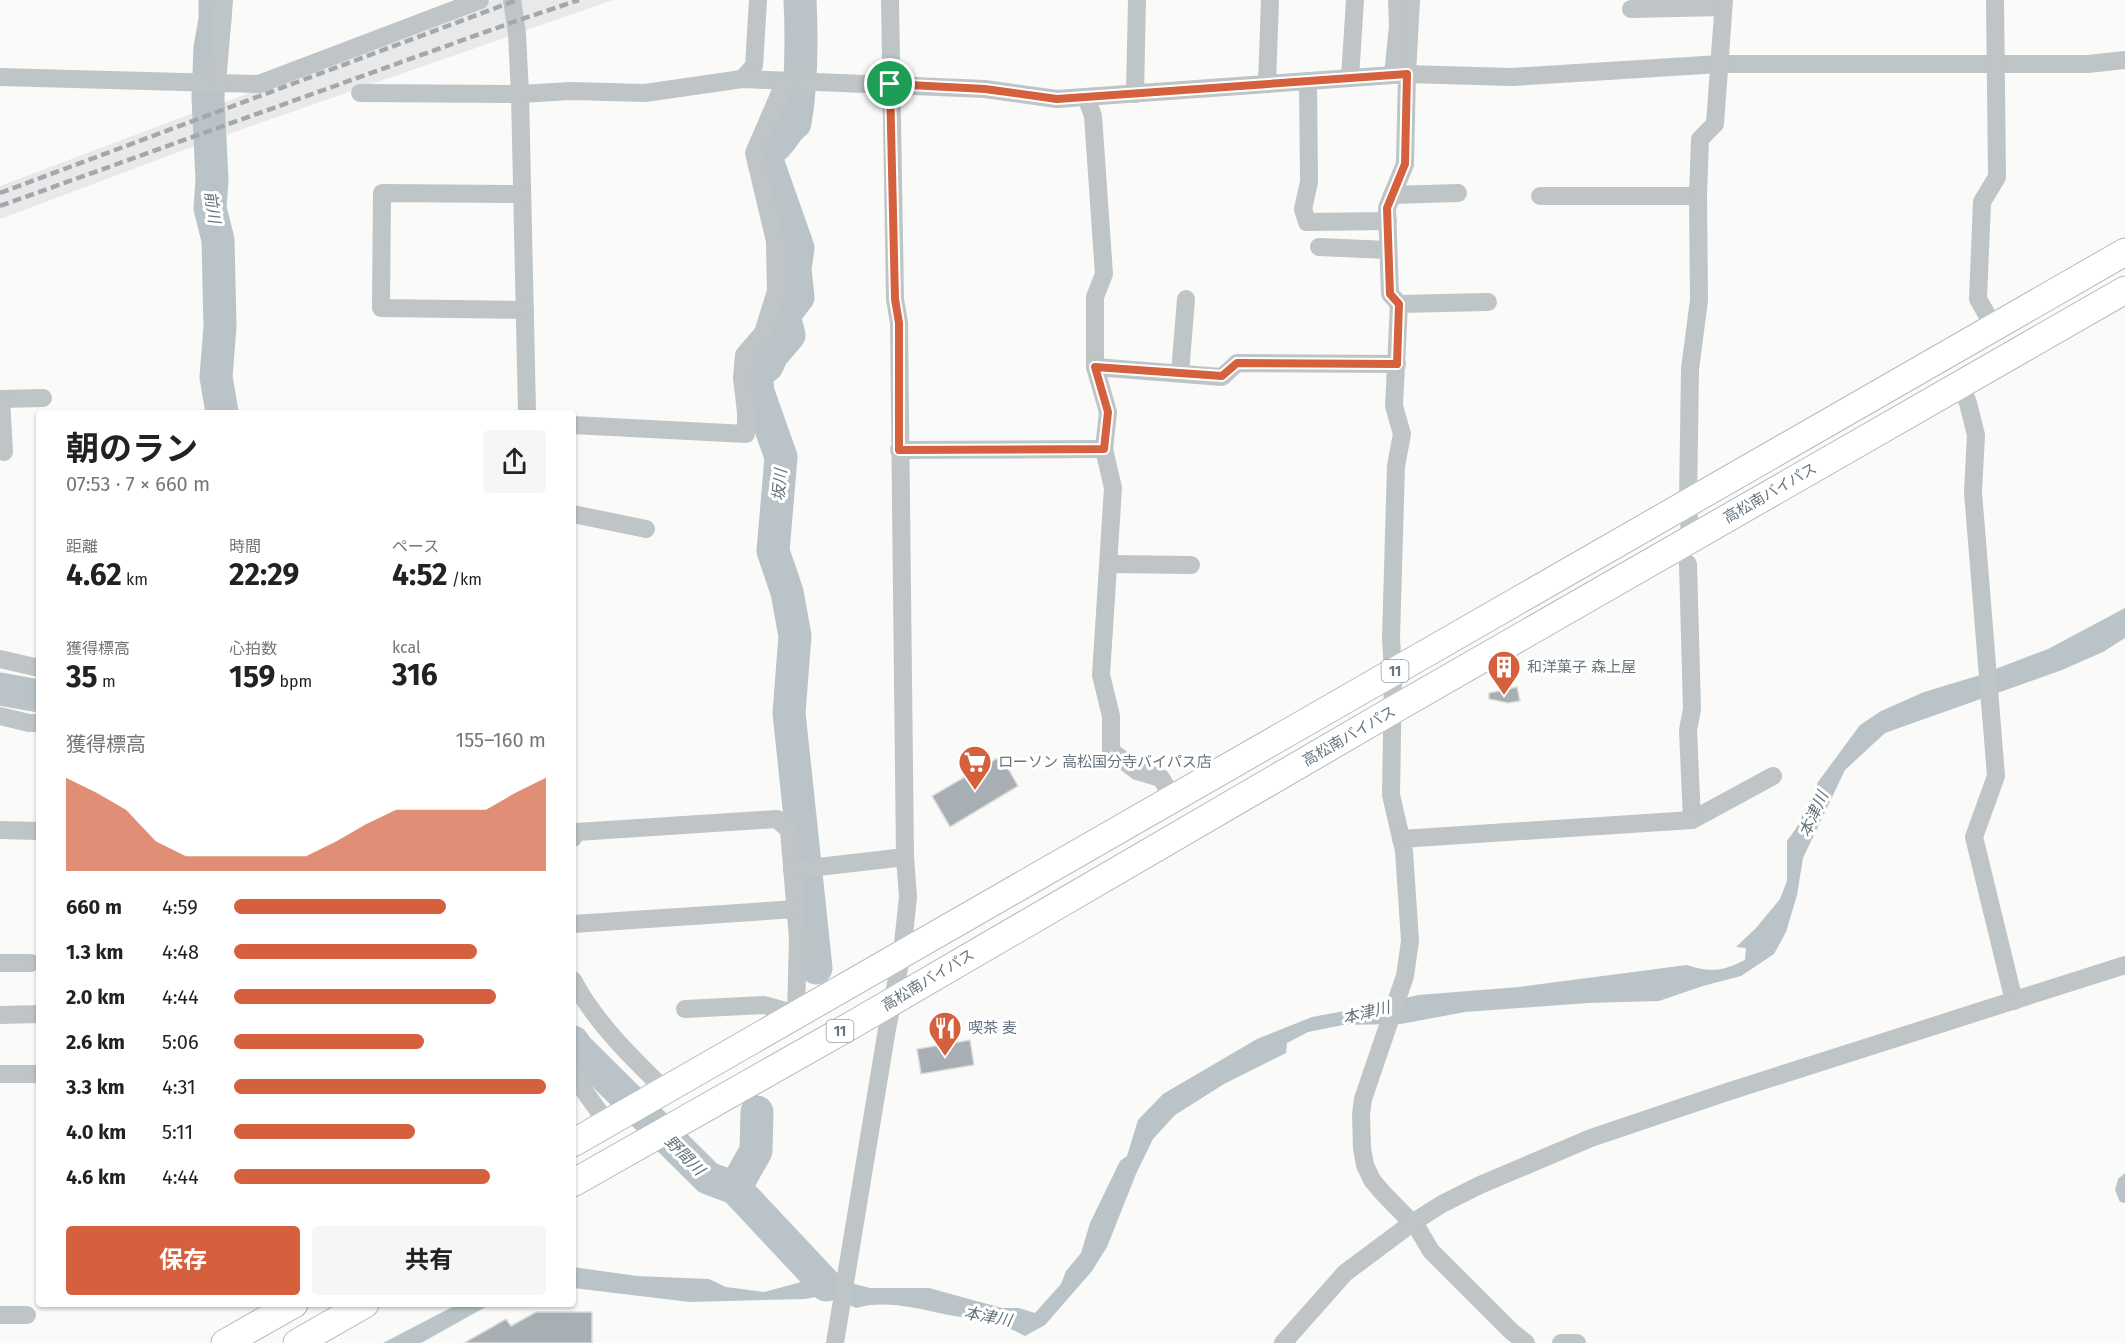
<!DOCTYPE html>
<html lang="ja">
<meta charset="utf-8">
<style>
body{margin:0;font-family:"Fira Sans","Noto Sans JP",sans-serif;background:#f6f6f6;color:#222;height:100vh;display:flex;flex-direction:column;font-size:22px;white-space:nowrap}
*{box-sizing:border-box;margin:0}
p{font-size:20px;color:#767676}
.icon{flex:none;width:33px;height:33px;fill:none;stroke:currentColor;stroke-width:2;stroke-linecap:round;stroke-linejoin:round}
.map{position:relative;flex:1;overflow:hidden}
.drawer{position:absolute;left:36px;top:410px;width:540px;height:897px;display:flex;flex-direction:column;background:#fff;border-radius:6px;box-shadow:0 2px 4px #0004}
.drawer>*{flex:none}
.pin{position:absolute;display:grid;place-items:center;width:51px;height:51px;color:#fff;margin:-26px;border:3px solid #fff;border-radius:50%;box-shadow:0 2px 6px #0007}
.round{display:grid;place-items:center;flex:none;width:63px;height:63px;border-radius:6px;background:#f6f6f6}
.headline{display:flex;align-items:center;justify-content:space-between;height:102px;padding:0 30px}
h1{font-size:33px;font-weight:700;line-height:45px}
.stats{display:grid;grid-template-columns:repeat(3,1fr);gap:9px;height:102px;padding:6px 30px}
.stats div{display:grid;align-content:center}
.stats b{font-size:30px;font-weight:700}
.stats small{font-size:16px;font-weight:400}
.stats p{font-size:16px}
.chart{height:168px;padding:12px 30px}
.chart p{display:flex;justify-content:space-between}
.chart svg{width:100%;height:108px;margin-top:6px;fill:#d4603d;opacity:.7}
.action{display:flex;gap:12px;margin-top:auto;padding:12px 30px}
.action a{flex:1;height:69px;border-radius:6px;background:#d4603d;color:#fff;font-size:24px;font-weight:700;line-height:69px;text-align:center}
.action a+a{background:#f6f6f6;color:#222}
ul{padding:0 30px;list-style:none;font-size:20px}
li{display:grid;grid-template-columns:96px 72px 1fr;align-items:center;height:45px}
li i{height:15px;border-radius:8px;background:#d4603d}
.map>svg:first-child{display:block}
.built{fill:#e8e9e8}
.water{fill:#bac4c8}
.lines{fill:none;stroke-linecap:round;stroke-linejoin:round}
.river{stroke:#bac4c8;stroke-width:33}
.building{fill:#a7afb4;stroke:#dcdcda;stroke-width:1.5}
.highway-casing{stroke:#b5b9bc;stroke-width:29}
.minor{stroke:#bfc4c7;stroke-width:18}
.highway{stroke:#fff;stroke-width:27}
.rail{stroke:#a2a8ad;stroke-width:4.5;stroke-dasharray:9 4.5;stroke-linecap:butt}
.route-casing{stroke:#fff;stroke-width:12}
.route{stroke:#d4603d;stroke-width:8}
.labels{text-anchor:middle;stroke-width:6;stroke-linejoin:round;paint-order:stroke}
.shield{fill:#fff;stroke:#959ea6;stroke-width:1.5}
.shield-label{font-size:14px;font-weight:bold;fill:#677580}
.street-label{font-size:15px;fill:#677580;stroke:#fff}
.poi-label{font-size:15px;fill:#677580;stroke:#fff;text-anchor:start}
.water-label{font-size:16px;font-style:italic;fill:#62737a;stroke:#fff}
</style>
<div class="map">
<svg width="2125" height="1343" viewBox="0 0 2125 1343">
<rect width="100%" height="100%" fill="#fafaf8"/>
<g class="built">
<polygon points="493,0 613,0 217,138 215,106"/>
<polygon points="204,109 205,142 0,219 0,186"/>
</g>
<g class="water">
<path d="M2125,608V638L2103,652L2062,670L1885,733L1845,770L1803,858L1797,895L1786,932L1774,954L1741,976L1703,986L1659,1001L1588,1003L1465,1012L1401,1024L1343,1025L1308,1032L1287,1043L1286,1053L1224,1084L1175,1115L1153,1139L1136,1174L1107,1247L1092,1271L1045,1325L1025,1336C999,1321 968,1319 939,1313C913,1307 882,1300 856,1308L827,1295L805,1299L690,1302L573,1288V1267L637,1276L709,1279L726,1287L764,1292L809,1280L817,1270L836,1279L870,1288H929L1002,1308H1019L1035,1313L1061,1284L1066,1271L1081,1253L1090,1223L1120,1161L1127,1156L1138,1120L1163,1094L1257,1039L1312,1017L1376,1005L1418,995L1519,987L1687,965C1712,973 1723,971 1745,960L1746,948L1736,947L1756,928L1780,899L1787,881V841L1797,827L1818,782L1860,725L1881,711L1924,692L1977,676L2048,649Z"/>
<polygon points="2125,1173 2125,1203 2120,1202 2115,1190 2118,1179"/>
<polygon points="458,1304 491,1304 421,1343 383,1343"/>
</g>
<g class="lines">
<g class="river">
<polyline points="215,0 215,20 210,48 208,98 212,180 210,208 218,240 220,326 216,377 222,412"/>
<path d="M800,0C802,42 802,82 795,123C784,131 782,143 770,150L767,160L798,248L795,269L798,297L784,315L789,335L772,355L767,366L756,372L758,392L781,457L773,551L787,592L795,636L789,713L816,968"/>
<polyline points="0,689 39,696"/>
<polyline points="573,1042 577,1048 708,1178 735,1188 826,1285"/>
<polyline points="735,1188 756,1151 757,1112"/>
</g>
</g>
<g class="building">
<polygon points="1517,687 1520,701 1508,703 1489,699 1489,693"/>
<polygon points="1001,756 1018,786 950,827 932,796"/>
<polygon points="970,1040 974,1065 921,1074 917,1049"/>
<polygon points="536,1312 592,1312 592,1343 464,1343 506,1319 511,1326"/>
</g>
<g class="lines">
<defs>
<g id="highway">
<polyline points="573,1143 2125,252"/>
<polyline points="573,1183 852,1025 1393,710 2125,290"/>
<polyline points="225,1343 294,1304"/>
<polyline points="297,1343 365,1304"/>
</g>
</defs>
<use href="#highway" class="highway-casing"/>
<g class="minor">
<polyline points="512,0 517,33 520,94 527,412"/>
<polyline points="1411,0 1407,74 1405,164 1387,208 1390,294 1399,304 1394,406 1402,434 1396,466 1391,638 1393,672 1391,795 1404,851 1410,941 1405,976 1363,1099 1361,1114 1362,1148 1365,1165 1372,1180 1382,1192 1418,1229 1431,1251 1512,1332 1526,1343"/>
<polyline points="1631,9 1723,7"/>
<polyline points="1393,75 1398,26 1397,0"/>
<polyline points="0,77 259,84 480,0"/>
<polyline points="1350,78 1355,0"/>
<polyline points="742,79 754,66 758,0"/>
<polyline points="1308,81 1309,182 1303,209 1307,222 1388,221"/>
<polyline points="217,83 224,0"/>
<polyline points="1267,84 1270,0"/>
<polyline points="360,93 520,94 571,91 645,93 742,79 985,89 1057,99 1407,74 1512,77 1720,64 2088,64 2125,60"/>
<polyline points="1135,94 1137,0"/>
<polyline points="1086,97 1093,116 1104,274 1095,297 1095,367 1108,412 1104,449 1113,488 1101,675 1111,716 1111,751 1137,771 1161,778 1173,798"/>
<polyline points="522,194 382,193 381,308 525,310"/>
<polyline points="1392,195 1458,193"/>
<polyline points="1540,196 1698,196"/>
<polyline points="1319,247 1388,250"/>
<polyline points="1399,304 1488,302"/>
<polyline points="1994,327 1978,299 1982,202 1997,177 1995,0"/>
<polyline points="1095,367 1222,377 1237,363 1397,364"/>
<polyline points="1180,373 1186,299"/>
<polyline points="1960,384 1968,403 1976,435 1973,492 1996,776 1974,837 2014,1001"/>
<polyline points="0,399 43,398"/>
<polyline points="1,399 4,452"/>
<polyline points="573,425 746,434 746,412 742,378 744,355 763,333 776,291 775,241 754,153 785,81"/>
<polyline points="899,450 1104,449"/>
<polyline points="573,514 646,529"/>
<polyline points="1690,539 1688,502 1690,369 1699,300 1698,196 1700,139 1715,124 1724,0"/>
<polyline points="1110,564 1191,565"/>
<polyline points="1688,564 1692,709 1688,730 1692,820 1773,776"/>
<polyline points="0,659 39,668"/>
<polyline points="0,716 29,723 39,723"/>
<polyline points="0,830 39,831"/>
<polyline points="573,838 577,832 777,819 789,830 798,939 796,1014 764,1005 685,1009"/>
<polyline points="1401,839 1692,820"/>
<polyline points="792,870 905,857"/>
<polyline points="573,924 796,909"/>
<polyline points="0,963 31,963"/>
<path d="M573,980C594,1021 632,1058 665,1090"/>
<polyline points="0,1015 39,1014"/>
<polyline points="0,1074 39,1074"/>
<polyline points="573,1075 607,1123"/>
<polyline points="0,1315 27,1315"/>
<polyline points="835,1343 887,1029 902,953 908,897 905,857 899,323 895,299 890,0"/>
<polyline points="1283,1343 1345,1273 1412,1223 1442,1204 1480,1185 1591,1138 1727,1092 2125,965"/>
<polyline points="1561,1343 1577,1343"/>
</g>
<use href="#highway" class="highway"/>
<g class="rail">
<polyline points="0,193 517,0"/>
<polyline points="0,206 516,21 579,0"/>
</g>
</g>
<g class="lines">
<defs>
<polygon id="route" points="1407,74 1405,164 1387,208 1390,294 1399,304 1397,364 1237,363 1222,376 1095,367 1108,412 1104,449 899,450 899,323 895,299 890,84 985,89 1057,99"/>
</defs>
<use href="#route" class="route-casing"/>
<use href="#route" class="route"/>
</g>
<defs>
<symbol id="building-pin" viewBox="-11 -11 22 30"><path d="M0 17L-7.5 6A9.5 9.5 0 1 1 7.5 6Z" fill="#d4603d" stroke="#fff"/><path d="M-4-6H4V6H1V3H-1V6H-4ZM-2.5-4.3h1.7v1.8h-1.7ZM.8-4.3h1.7v1.8H.8ZM-2.5-1h1.7V.8h-1.7ZM.8-1h1.7V.8H.8Z" fill="#fff"/></symbol>
<symbol id="supermarket-pin" viewBox="-11 -11 22 30"><path d="M0 17L-7.5 6A9.5 9.5 0 1 1 7.5 6Z" fill="#d4603d" stroke="#fff"/><path d="M-6-5.5h2.5l.6 2H6L4.5 2H-2.5L-4.4-4H-6ZM-1.5 3.2a1.3 1.3 0 1 0 .1 0ZM3 3.2a1.3 1.3 0 1 0 .1 0Z" fill="#fff"/></symbol>
<symbol id="restaurant-pin" viewBox="-11 -11 22 30"><path d="M0 17L-7.5 6A9.5 9.5 0 1 1 7.5 6Z" fill="#d4603d" stroke="#fff"/><path d="M-5-6h1v4h1v-4h1v4h1v-4h1v5L-1.5 .5V6h-2V.5L-5-1ZM5-6V6H3V1.5H1.5Q1.5-4 5-6Z" fill="#fff"/></symbol>
</defs>
<g fill-rule="evenodd">
<use href="#building-pin" x="1485" y="648" width="38" height="52"/>
<use href="#supermarket-pin" x="956" y="743" width="38" height="52"/>
<use href="#restaurant-pin" x="926" y="1009" width="38" height="52"/>
</g>
<g class="labels">
<g class="shield">
<rect x="1381.5" y="660" width="27" height="22" rx="4.5"/>
<rect x="826.5" y="1020" width="27" height="22" rx="4.5"/>
</g>
<g class="shield-label">
<text x="1395" y="676">11</text>
<text x="840" y="1036">11</text>
</g>
<g class="street-label">
<text transform="translate(1770 493) rotate(-30)" y="5">高松南バイパス</text>
<text transform="translate(1349 736) rotate(-30)" y="5">高松南バイパス</text>
<text transform="translate(928 980) rotate(-31)" y="5">高松南バイパス</text>
</g>
<g class="poi-label">
<text x="1527" y="672">和洋菓子 森上屋</text>
<text x="998" y="767">ローソン 高松国分寺バイパス店</text>
<text x="968" y="1033">喫茶 麦</text>
</g>
<g class="water-label">
<text transform="translate(213 207) rotate(82)" y="6">前川</text>
<text transform="translate(779 485) rotate(-85)" y="6">坂川</text>
<text transform="translate(1813 814) rotate(-66)" y="6">本津川</text>
<text transform="translate(1366 1012) rotate(-14)" y="6">本津川</text>
<text transform="translate(685 1155) rotate(45)" y="6">野間川</text>
<text transform="translate(988 1316) rotate(10)" y="6">本津川</text>
</g>
</g>
</svg>
<div class="pin" style="left:890px;top:84px;background:#1e9e55"><svg class="icon" aria-label="arrive" viewBox="0 0 24 24"><path d="M6 21V4h12l-3 4 3 4H6"/></svg></div>
<section class="drawer">
<div class="headline"><div><h1>朝のラン</h1><p>07:53 · 7 × 660 m</p></div><a class="round"><svg class="icon" aria-label="share" viewBox="0 0 24 24"><path d="M12 15V3M7 8l5-5 5 5M5 13v7h14v-7"/></svg></a></div>
<div class="stats">
<div><p>距離</p><b>4.62<small> km</small></b></div>
<div><p>時間</p><b>22:29</b></div>
<div><p>ペース</p><b>4:52<small> /km</small></b></div>
</div>
<div class="stats">
<div><p>獲得標高</p><b>35<small> m</small></b></div>
<div><p>心拍数</p><b>159<small> bpm</small></b></div>
<div><p>kcal</p><b>316</b></div>
</div>
<div class="chart"><p><span>獲得標高</span>155–160 m</p>
<svg viewBox="0 0 160 44" preserveAspectRatio="none"><path d="M0 44V6L10 12L20 19L30 32L40 38L50 38L60 38L70 38L80 38L90 32L100 25L110 19L120 19L130 19L140 19L150 12L160 6V44z"/></svg>
</div>
<ul>
<li><b>660 m</b>4:59<i style="width:68%"></i></li>
<li><b>1.3 km</b>4:48<i style="width:78%"></i></li>
<li><b>2.0 km</b>4:44<i style="width:84%"></i></li>
<li><b>2.6 km</b>5:06<i style="width:61%"></i></li>
<li><b>3.3 km</b>4:31<i style="width:100%"></i></li>
<li><b>4.0 km</b>5:11<i style="width:58%"></i></li>
<li><b>4.6 km</b>4:44<i style="width:82%"></i></li>
</ul>
<div class="action"><a>保存</a><a>共有</a></div>
</section>
</div>
